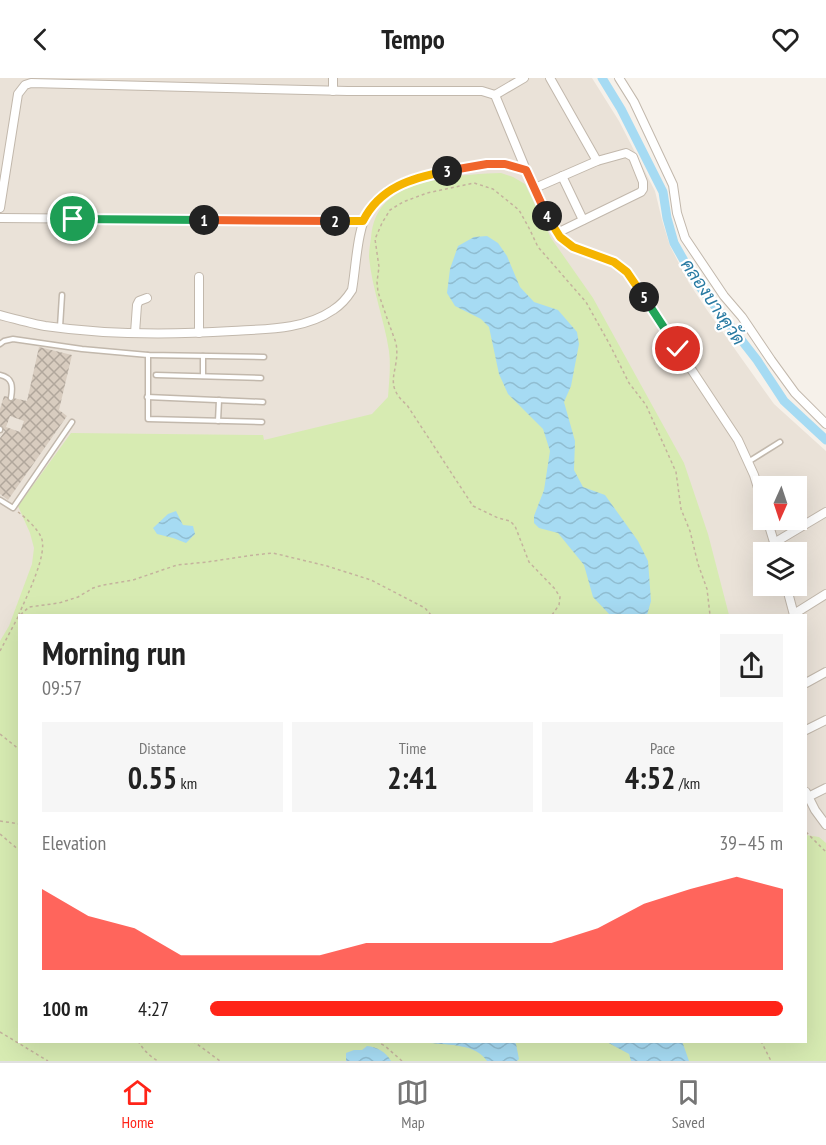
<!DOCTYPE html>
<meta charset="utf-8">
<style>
body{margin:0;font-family:"PT Sans Narrow",Sarabun,sans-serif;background:#f6f6f6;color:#222;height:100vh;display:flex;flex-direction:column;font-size:22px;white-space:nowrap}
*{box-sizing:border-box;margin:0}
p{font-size:20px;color:#767676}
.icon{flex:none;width:33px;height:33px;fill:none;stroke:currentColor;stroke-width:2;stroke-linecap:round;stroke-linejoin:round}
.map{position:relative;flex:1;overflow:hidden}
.sheet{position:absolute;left:18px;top:536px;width:789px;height:429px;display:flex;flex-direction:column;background:#fff;border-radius:0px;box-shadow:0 6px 24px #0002}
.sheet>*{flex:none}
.needle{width:39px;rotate:183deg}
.tools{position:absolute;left:753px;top:398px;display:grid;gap:12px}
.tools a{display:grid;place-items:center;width:54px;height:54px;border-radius:0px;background:#fff;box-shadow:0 6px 24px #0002;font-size:30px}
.pin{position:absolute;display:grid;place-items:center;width:51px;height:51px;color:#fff;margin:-26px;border:3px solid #fff;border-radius:50%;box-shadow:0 2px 6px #0007}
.km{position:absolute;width:30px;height:30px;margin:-15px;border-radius:50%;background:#222;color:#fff;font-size:16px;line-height:30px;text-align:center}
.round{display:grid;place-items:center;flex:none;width:63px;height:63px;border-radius:0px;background:#f6f6f6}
.head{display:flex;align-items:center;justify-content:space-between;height:102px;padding:0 24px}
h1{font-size:33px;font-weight:700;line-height:45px}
.figures{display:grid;grid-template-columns:repeat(3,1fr);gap:9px;height:102px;padding:6px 24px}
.figures div{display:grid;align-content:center;border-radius:0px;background:#f6f6f6;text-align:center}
.figures b{font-size:30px;font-weight:700}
.figures small{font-size:16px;font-weight:400}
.figures p{font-size:16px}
.chart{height:168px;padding:12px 24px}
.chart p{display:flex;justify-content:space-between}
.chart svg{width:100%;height:108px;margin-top:6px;fill:#ff2418;opacity:.7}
ul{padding:0 24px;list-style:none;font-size:20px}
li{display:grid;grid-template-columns:96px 72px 1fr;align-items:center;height:45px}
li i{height:15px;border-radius:8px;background:#ff2418}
header{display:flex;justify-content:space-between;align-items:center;height:78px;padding:0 24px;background:#fff;font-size:27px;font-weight:700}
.menu{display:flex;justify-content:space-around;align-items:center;height:84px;border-top:2px solid #e0e0e0;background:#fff;font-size:16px;color:#767676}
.menu a{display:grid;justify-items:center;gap:3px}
.menu .selected{color:#ff2418}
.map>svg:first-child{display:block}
.residential{fill:#eae2d8;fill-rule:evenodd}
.grass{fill:#d7ebb2}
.water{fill:url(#water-waves)}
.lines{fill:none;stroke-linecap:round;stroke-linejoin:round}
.canal{stroke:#a6dbf3;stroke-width:9}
.building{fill:url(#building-cross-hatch);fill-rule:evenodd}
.lane-casing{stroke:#c2b8ac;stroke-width:7}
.street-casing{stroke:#c2b8ac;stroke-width:10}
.path{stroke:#c4b29d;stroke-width:1.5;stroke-dasharray:3 3;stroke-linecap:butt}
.lane{stroke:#fff;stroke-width:4}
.street{stroke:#fff;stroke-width:8}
.split-1-casing{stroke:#fff;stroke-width:12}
.split-2-casing{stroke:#fff;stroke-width:12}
.split-3-casing{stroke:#fff;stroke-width:12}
.split-4-casing{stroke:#fff;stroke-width:12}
.split-5-casing{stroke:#fff;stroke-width:12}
.split-6-casing{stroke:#fff;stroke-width:12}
.split-1{stroke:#22a559;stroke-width:8}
.split-2{stroke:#f0652b;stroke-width:8}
.split-3{stroke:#f5b400;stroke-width:8}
.split-4{stroke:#f0652b;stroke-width:8}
.split-5{stroke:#f5b400;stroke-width:8}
.split-6{stroke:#22a559;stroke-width:8}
.labels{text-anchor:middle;stroke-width:4.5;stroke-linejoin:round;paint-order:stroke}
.water-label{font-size:18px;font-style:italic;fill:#287aa2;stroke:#fff}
</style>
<header><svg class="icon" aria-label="back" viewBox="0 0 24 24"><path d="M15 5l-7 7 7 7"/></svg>Tempo<svg class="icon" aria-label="heart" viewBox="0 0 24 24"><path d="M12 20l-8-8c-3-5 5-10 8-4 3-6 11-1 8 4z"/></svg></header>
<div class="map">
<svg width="826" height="983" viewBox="0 0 826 983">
<defs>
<pattern id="water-waves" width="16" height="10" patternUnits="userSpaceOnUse" patternTransform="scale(1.5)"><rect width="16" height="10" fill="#a6dbf3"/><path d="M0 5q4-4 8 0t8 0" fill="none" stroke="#90bdd1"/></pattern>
<pattern id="building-cross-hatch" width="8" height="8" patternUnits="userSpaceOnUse" patternTransform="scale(1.5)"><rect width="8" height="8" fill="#d8ccbf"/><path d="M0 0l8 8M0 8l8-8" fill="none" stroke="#b1a79c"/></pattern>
</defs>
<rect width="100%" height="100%" fill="#f6f1ea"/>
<path class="residential" d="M0,0H592L619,43L655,113L662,142L670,168L689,205L707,232L774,326L826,373V983H0ZM764,408H796V441H764ZM764,474H796V507H764ZM20,537H806V963H20Z"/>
<path class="grass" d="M501,95L513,99L525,106L551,160L593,220L684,385L708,456L729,537H20V963H806V757L819,759L826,765V983H0V563L9,548L32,486L34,470L30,455L18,428L71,355L263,357L264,362L372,336L388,319C389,304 391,288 389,273C384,241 372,211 369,179C369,173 370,166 371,160C372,149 374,140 381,130C402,100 467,96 501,95Z"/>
<g class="water">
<polygon points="487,158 498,165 507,178 520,209 534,224 558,232 577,254 579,266 571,308 564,324 575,363 574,392 583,409 605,417 638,463 648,483 651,523 647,537 610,537 593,519 584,487 558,455 539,450 534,445 534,438 544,412 550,373 543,351 508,316 499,296 489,249 481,241 455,228 447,215 450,191 458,168 474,159"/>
<polygon points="176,433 183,447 193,448 195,456 186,465 173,460 157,456 153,450 168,436"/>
<path d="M427,963H514L516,966L519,981L517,983H487C476,966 449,967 430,965Z"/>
<polygon points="605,963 682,963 689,983 631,983 629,976"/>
<path d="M367,968C377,969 386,974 391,983H346V975L354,972H362Z"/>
</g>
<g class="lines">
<polyline class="canal" points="602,0 621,31 663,114 667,140 674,165 696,204 757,282 784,323 826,362"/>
</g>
<path class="building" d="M39,269L72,277L59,332L67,338L8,422L0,416V360L5,353L0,351V331L4,318L27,323ZM10,338L24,343L20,354L6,349Z"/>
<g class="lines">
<defs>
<g id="lane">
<polyline points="60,249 62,217"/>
<polyline points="0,266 4,263 13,261 82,271 148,277 264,279"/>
<polyline points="148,277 148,341 262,344"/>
<path d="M0,297C13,300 13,308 11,320"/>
<polyline points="156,297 261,300"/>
<polyline points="203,298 203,278"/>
<polyline points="147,319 263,324"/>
<polyline points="218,343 219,322"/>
<polyline points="0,352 0,351"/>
<polyline points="748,384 780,364"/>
<polyline points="0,422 13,430 72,344"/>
</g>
<g id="street">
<polyline points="333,0 333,13"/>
<polyline points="550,0 597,83"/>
<polyline points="619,0 634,24 673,107 677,135 685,160 724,218 742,239 771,282 795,315 826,346"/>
<polyline points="495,17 524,0"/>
<polyline points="562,98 583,142"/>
<polyline points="535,110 597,83 626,75 633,79 643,104 643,111 641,114 557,155"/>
<polyline points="0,130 18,16 25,7 31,5 348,13 482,13 495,17 526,92"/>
<polyline points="0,140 363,143"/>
<path d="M0,237C15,241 30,245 45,248C107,257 169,257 232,253C265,251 304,252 333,232C341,227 347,220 352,212C356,190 357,149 369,132C389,101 431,96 463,90C477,88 491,84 504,86C512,87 519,90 526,92L549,140L560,159L573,169L614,184L627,194L738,362L754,397L764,429"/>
<polyline points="135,255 137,227 139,223 147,220"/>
<polyline points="199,255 199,199"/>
<polyline points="767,441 777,474"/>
<polyline points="774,465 826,434"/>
<polyline points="786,507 794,537"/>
<polyline points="794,536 826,516"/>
<polyline points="806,605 826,594"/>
<polyline points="806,652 826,642"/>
<polyline points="806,714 815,732 826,747"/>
<polyline points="808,719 826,710"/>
</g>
</defs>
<use href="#lane" class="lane-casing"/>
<use href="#street" class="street-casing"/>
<g class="path">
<path d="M18,434C26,440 37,450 41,459C49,474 26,520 19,536"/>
<path d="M552,537L559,527L560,519L555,511L529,484L515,448L510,443L498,440L473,428L407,327C381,305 401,293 396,265L388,243L378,214L377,204L379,189L375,161L382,145L390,132L403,124L427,115L474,105L493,111L519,132L529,150L538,169L586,224L610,267L629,305L646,327L676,394L681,431L690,453L698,486L707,511L710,537"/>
<polyline points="0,573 18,539 29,529 59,525 78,519 93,510 103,507 133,502 177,487 207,484 254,477 273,475 327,488 371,502 425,530 431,537"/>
<polyline points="0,656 20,672"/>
<polyline points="0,743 20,746"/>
<polyline points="806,754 826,774"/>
<polyline points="0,756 20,773"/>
<polyline points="0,954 48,983"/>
<path d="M138,963C143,971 149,978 158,983"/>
<polyline points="193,963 220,983"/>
<polyline points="376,963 385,968 402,983"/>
<polyline points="761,963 771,983"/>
</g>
<use href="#lane" class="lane"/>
<use href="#street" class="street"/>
</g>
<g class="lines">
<defs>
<polyline id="split-1" points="73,141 204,142"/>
<polyline id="split-2" points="204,142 335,143"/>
<path id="split-3" d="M335,143H363C380,109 412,100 447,93"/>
<polyline id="split-4" points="447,93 487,86 505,86 526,92 547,138"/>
<polyline id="split-5" points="547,138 560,159 573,169 614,184 627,194 644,219"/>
<polyline id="split-6" points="644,219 678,271"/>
</defs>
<use href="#split-1" class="split-1-casing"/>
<use href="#split-2" class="split-2-casing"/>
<use href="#split-3" class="split-3-casing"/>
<use href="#split-4" class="split-4-casing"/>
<use href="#split-5" class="split-5-casing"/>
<use href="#split-6" class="split-6-casing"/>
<use href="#split-1" class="split-1"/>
<use href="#split-2" class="split-2"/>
<use href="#split-3" class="split-3"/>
<use href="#split-4" class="split-4"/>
<use href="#split-5" class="split-5"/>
<use href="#split-6" class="split-6"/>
</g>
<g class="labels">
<g class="water-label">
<text transform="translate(713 224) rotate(56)" y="6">คลองบางคูวัด</text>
</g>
</g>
</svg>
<div class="tools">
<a><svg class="needle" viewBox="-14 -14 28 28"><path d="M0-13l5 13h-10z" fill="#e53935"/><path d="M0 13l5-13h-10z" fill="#767676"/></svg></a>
<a><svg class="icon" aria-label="layers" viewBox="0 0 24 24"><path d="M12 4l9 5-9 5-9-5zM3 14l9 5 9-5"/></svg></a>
</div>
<div class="pin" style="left:73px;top:141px;background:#1e9e55"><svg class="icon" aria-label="arrive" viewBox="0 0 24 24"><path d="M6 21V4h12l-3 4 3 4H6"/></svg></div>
<div class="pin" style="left:678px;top:271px;background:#d93025"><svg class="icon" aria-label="check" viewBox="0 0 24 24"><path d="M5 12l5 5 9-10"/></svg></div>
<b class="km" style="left:204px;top:142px">1</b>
<b class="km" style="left:335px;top:143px">2</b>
<b class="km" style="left:447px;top:93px">3</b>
<b class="km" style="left:547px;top:138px">4</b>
<b class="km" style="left:644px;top:219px">5</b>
<section class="sheet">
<div class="head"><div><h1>Morning run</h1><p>09:57</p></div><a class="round"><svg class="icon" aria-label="share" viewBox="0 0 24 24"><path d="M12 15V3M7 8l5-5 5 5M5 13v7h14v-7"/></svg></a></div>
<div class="figures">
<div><p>Distance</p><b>0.55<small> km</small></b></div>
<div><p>Time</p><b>2:41</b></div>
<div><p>Pace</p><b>4:52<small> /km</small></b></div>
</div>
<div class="chart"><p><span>Elevation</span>39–45 m</p>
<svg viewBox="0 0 160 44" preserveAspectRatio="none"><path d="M0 44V11L10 22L20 27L30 38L40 38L50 38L60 38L70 33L80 33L90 33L100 33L110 33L120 27L130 17L140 11L150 6L160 11V44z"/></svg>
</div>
<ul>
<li><b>100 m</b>4:27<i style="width:100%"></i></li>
</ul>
</section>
</div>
<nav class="menu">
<a class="selected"><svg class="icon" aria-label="home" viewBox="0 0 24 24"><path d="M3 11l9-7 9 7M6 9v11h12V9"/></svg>Home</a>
<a><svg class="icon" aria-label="map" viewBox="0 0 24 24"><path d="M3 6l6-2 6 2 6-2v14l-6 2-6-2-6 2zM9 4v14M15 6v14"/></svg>Map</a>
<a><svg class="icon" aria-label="saved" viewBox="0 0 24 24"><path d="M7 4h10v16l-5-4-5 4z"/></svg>Saved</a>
</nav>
